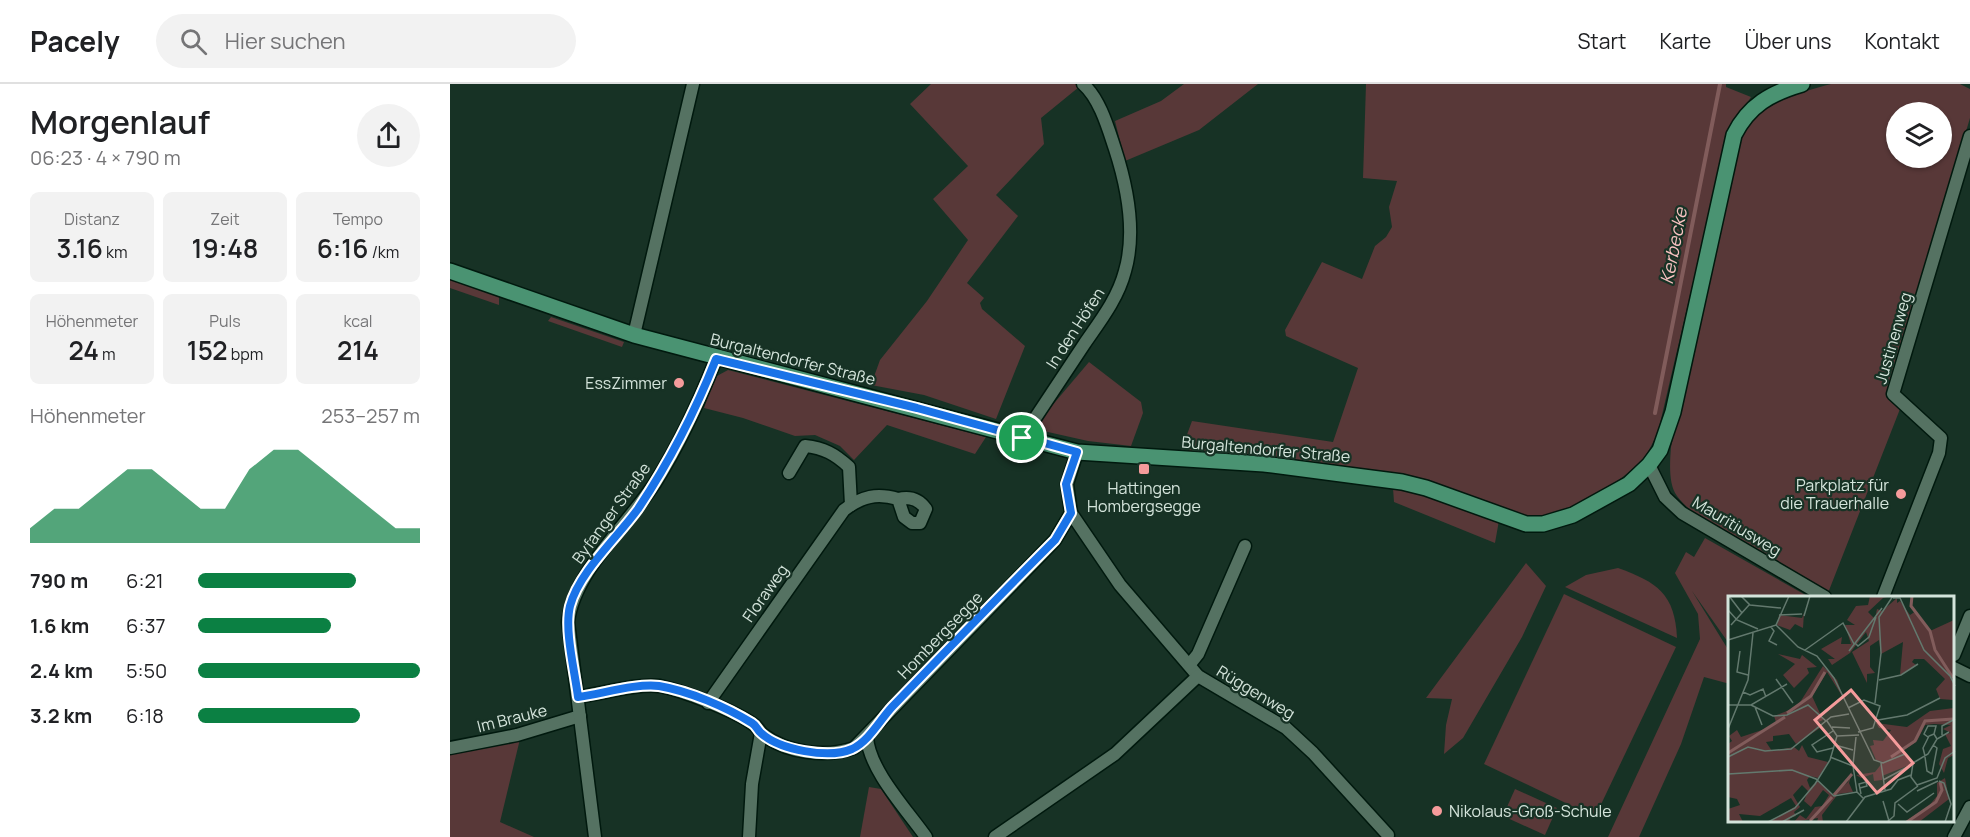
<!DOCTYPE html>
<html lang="de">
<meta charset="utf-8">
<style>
body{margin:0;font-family:Manrope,sans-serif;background:#f2f2f2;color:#202124;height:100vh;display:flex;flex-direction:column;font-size:22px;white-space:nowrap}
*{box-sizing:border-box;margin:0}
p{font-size:20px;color:#757577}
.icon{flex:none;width:33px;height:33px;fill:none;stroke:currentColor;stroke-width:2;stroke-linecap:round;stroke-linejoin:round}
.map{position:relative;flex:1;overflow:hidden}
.panel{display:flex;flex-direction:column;background:#fff;width:450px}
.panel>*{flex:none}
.fabs{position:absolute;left:1436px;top:18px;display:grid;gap:12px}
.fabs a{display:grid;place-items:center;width:66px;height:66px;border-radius:50%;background:#fff;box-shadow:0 2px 4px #0004;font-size:30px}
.pin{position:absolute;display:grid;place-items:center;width:51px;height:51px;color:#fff;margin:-26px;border:3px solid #fff;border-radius:50%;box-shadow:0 2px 6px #0007}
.round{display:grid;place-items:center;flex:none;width:63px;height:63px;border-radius:32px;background:#f2f2f2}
.head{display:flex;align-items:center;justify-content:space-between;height:102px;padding:0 30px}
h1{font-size:33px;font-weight:600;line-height:45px}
.stats{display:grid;grid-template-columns:repeat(3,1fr);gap:9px;height:102px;padding:6px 30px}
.stats div{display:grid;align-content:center;border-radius:9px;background:#f2f2f2;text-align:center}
.stats b{font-size:26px;font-weight:600}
.stats small{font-size:16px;font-weight:400}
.stats p{font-size:16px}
.chart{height:168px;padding:12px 30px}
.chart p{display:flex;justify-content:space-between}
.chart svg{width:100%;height:108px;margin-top:6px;fill:#0b8043;opacity:.7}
ul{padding:0 30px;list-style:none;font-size:20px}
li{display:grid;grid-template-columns:96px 72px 1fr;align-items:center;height:45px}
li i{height:15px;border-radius:8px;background:#0b8043}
header{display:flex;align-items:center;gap:36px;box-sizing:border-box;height:84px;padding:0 30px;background:#fff;border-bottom:2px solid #e0e0e0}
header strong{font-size:28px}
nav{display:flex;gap:33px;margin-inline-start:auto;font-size:21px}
.search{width:420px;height:54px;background:#f2f2f2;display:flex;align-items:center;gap:15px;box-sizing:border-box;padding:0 21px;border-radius:33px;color:#757577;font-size:22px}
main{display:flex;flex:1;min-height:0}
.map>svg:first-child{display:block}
.green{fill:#583838;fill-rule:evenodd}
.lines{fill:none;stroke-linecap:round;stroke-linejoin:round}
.stream{stroke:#815c5b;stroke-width:4}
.minor-casing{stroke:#00190e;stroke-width:15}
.major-casing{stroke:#00190e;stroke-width:18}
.minor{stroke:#557262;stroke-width:12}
.major{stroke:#4a9372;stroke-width:15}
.route-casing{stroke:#fff;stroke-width:12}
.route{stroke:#1a73e8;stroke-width:8}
.poi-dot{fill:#f59b9b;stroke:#173225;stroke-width:2}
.labels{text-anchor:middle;stroke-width:4.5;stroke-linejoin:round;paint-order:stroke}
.street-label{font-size:16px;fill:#d4e4db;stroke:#173225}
.poi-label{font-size:16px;fill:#d4e4db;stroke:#173225;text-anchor:end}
.water-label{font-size:18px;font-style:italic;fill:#f9c2c1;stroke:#173225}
.inset-river{fill:none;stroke:#815c5b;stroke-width:3}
.inset-road{fill:none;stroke:#63796e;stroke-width:1.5}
.view{fill:#f59b9b;fill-opacity:0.15;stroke:#f59b9b;stroke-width:3}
.inset-edge{fill:none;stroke:#d4e4db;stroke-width:3}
</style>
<header>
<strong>Pacely</strong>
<div class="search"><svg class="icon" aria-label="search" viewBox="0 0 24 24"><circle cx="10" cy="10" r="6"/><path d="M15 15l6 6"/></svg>Hier suchen</div>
<nav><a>Start</a><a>Karte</a><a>Über uns</a><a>Kontakt</a></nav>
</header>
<main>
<section class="panel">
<div class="head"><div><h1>Morgenlauf</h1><p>06:23 · 4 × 790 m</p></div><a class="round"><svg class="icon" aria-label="share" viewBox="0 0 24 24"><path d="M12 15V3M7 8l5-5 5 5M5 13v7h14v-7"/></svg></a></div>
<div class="stats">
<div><p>Distanz</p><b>3.16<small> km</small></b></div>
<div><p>Zeit</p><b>19:48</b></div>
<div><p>Tempo</p><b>6:16<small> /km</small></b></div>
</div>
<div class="stats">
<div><p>Höhenmeter</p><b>24<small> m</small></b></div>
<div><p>Puls</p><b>152<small> bpm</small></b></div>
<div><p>kcal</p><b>214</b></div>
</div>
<div class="chart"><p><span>Höhenmeter</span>253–257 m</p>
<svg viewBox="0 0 160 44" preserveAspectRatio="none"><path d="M0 44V38L10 30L20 30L30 22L40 14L50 14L60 22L70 30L80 30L90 14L100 6L110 6L120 14L130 22L140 30L150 38L160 38V44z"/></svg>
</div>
<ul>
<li><b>790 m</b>6:21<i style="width:71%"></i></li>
<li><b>1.6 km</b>6:37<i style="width:60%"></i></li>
<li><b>2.4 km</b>5:50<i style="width:100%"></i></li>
<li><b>3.2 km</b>6:18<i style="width:73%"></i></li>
</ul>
</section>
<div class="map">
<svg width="1520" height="753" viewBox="0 0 1520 753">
<rect width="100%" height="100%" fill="#173225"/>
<g class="green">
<polygon points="481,0 626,0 629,3 591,34 594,60 546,111 568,132 517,199 534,214 530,219 532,225 575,262 546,335 474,311 421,301 430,276 477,217 518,156 483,115 518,82 460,20"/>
<polygon points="734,0 808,0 749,46 675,77 665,37 711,17"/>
<path d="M916,0H1276V3L1301,13L1278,48L1208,348C1204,356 1200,365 1195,372C1179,394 1118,431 1092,433C1077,433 1064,429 1051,425L1045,459L944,418L942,390L731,367L742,337L883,358L908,284L836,252L835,246L872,178L912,195L925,162L936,153L942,143L939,123L947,97L913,94Z"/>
<path d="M1381,0H1510L1520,5V34L1437,312L1450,325L1378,509C1338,486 1254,448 1227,412C1218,400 1220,377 1221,363L1288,58C1305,20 1344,10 1381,0ZM1446,28H1491V74H1446Z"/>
<polygon points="0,195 49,213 49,221 0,204"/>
<polygon points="101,233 174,258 172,263 98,237"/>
<polygon points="639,278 691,318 693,329 681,362 638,357 589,346 589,337"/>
<polygon points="278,286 536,353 525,370 437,341 404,376 390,362 365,351 345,352 293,334 254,324 265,293"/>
<polygon points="1255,454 1359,513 1280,513 1280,561 1242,507 1279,567 1280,600 1254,593 1231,660 1189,753 1158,753 1250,555 1248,530 1225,489 1236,468 1244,473"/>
<polygon points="1076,479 1096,502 1072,553 1013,654 994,670 996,641 1002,615 976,614"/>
<path d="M1168,484C1207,498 1225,510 1227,554L1115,503L1136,491Z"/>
<polygon points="1114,510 1226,563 1145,733 1034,680"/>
<polygon points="70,655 50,738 84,753 0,753 0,668"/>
<polygon points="419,703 431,705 463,753 410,753"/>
<polygon points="1065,705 1107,724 1095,751 1053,732"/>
</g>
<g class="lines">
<polyline class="stream" points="1205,329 1270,0"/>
<defs>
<g id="minor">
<polyline points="184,251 243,0"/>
<path d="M572,354C593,322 614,291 635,259C651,236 668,214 675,187C686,149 677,102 665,65C658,44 650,15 633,0"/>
<polyline points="1199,381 1215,413 1232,429 1375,513"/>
<path d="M339,389L355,362C374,364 385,370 399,383L401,421"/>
<polyline points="621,429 670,501 748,592 836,644 863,669 938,751"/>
<polyline points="1433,513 1489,369 1491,354 1443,310 1520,52"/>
<polyline points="1504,571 1520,532"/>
<polyline points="740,580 748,570 795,462"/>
<polyline points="1504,584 1520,592"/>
<path d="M128,613C150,610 188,599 210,602C234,607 283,626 303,640C307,642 309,647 312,650C337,669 375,674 404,664L605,456L621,429L617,400L627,368"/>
<path d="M258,619L394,426C412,412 427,409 448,415L454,433L462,439H470L476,425C469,415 460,412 448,415"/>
<path d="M417,653C419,686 457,726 476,753"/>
<polyline points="0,664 67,651 130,632"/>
<path d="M145,753L118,538C124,488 177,441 205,399C230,359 249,318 266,275"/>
<polyline points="299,753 302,700 311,649"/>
<polyline points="545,753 665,670 748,592"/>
<polyline points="1504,753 1520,723"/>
</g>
<path id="major" d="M0,187L184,251L627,368L814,380L952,398L976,404L1076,440H1093L1123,431L1179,400L1199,381L1210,366L1223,328L1284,51C1299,21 1321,9 1352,0"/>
</defs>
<use href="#minor" class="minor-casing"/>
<use href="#major" class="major-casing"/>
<use href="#minor" class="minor"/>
<use href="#major" class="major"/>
</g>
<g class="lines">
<defs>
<path id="route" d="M266,275L467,324L627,368L616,400L621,429L605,456C550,511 496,567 442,623C430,636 419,657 402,665C379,675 329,666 311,649C307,646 307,642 302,639C276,623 239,607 209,602C187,599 151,610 128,613C125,588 114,546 120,522C129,488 167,454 188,425C220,377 245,328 266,275Z"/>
</defs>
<use href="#route" class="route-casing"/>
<use href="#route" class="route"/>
</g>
<g class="poi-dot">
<circle cx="229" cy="299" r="6"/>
<rect x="688" y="379" width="12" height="12" rx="3"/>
<circle cx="1451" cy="410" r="6"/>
<circle cx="987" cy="727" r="6"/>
</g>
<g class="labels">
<g class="street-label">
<text transform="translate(625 244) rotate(-57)" y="6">In den Höfen</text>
<text transform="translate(1443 254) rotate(-74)" y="6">Justinenweg</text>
<text transform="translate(343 275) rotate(14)" y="6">Burgaltendorfer Straße</text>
<text transform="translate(816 365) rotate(5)" y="6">Burgaltendorfer Straße</text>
<text transform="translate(161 429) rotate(-54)" y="6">Byfanger Straße</text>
<text transform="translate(1287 442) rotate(31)" y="6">Mauritiusweg</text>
<text transform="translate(315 509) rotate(-55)" y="6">Floraweg</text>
<text transform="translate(490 551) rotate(-46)" y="6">Hombergsegge</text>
<text transform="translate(806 608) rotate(31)" y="6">Rüggenweg</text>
<text transform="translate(62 634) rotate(-14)" y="6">Im Brauke</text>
</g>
<g class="poi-label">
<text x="217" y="305">EssZimmer</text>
<text x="1439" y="407">Parkplatz für<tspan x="1439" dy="18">die Trauerhalle</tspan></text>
<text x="694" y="410" text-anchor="middle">Hattingen<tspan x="694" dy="18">Hombergsegge</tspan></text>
<text x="999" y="733" text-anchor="start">Nikolaus-Groß-Schule</text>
</g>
<g class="water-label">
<text transform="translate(1224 162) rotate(-79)" y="6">Kerbecke</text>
</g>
</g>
<g transform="translate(1278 512)">
<rect width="226" height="226" fill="#173225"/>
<path d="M142,0H163L155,2L140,16L147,23L149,13L154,15L169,2V7L172,5L182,19L188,15L202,35L226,24V159L220,162L216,177L211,168L215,153L223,150L217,138L223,137L215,133L223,129L206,128L197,129L189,145L175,155L184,168L154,180V184L146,185L145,178L133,182L128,179L147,176L155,166L148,164L142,150L146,149L145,144L155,145L163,134L151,132L148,127L179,131L202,115L226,112L225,104L212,103L208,93L217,83L196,63H186L184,66L188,69L172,79L175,46L153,58L151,44L142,50V71L147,77L139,78V87L124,56L141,45L138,36L122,57L104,69L100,63H107L93,53L114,41L113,48H123L117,29H127L119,24L128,10L140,9ZM76,17L75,32L67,28L62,34L49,29L51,19L74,22ZM50,58L72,63L74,59L89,71L79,72L81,77L66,92L55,79L67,68ZM95,70L109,84L116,103L99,76L84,100L95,124L90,126L92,132L68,148L61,138L45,140V145L38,146L44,155L66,151L71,155L74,149L80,161L100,166L90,182L82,180L79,184L82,192L89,185L105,199L120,186L125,173L121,187L125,196L110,198L94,219L95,226H89L90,222L66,226L72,219L78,223L87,211L94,210L101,199L95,194L83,211L76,205L80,195L74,189L65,199L72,211L66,216L68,220L61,222L63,226H41L68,210L63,202L32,220L11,218L15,226H0V213L12,209L9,203L0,201V148L4,145L1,140L9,134L13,141L37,133L48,126L46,120L69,111ZM217,182L221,203L191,226H176L200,211L209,200V187Z" fill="#583838"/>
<path class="inset-river" d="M184,0L183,10L202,35L207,54L225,82M59,117L83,100L97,76M0,157L57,121M163,161L187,145L197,125L225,123M106,199L124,178M82,225L104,201M179,226L208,206L214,194L212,186"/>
<path class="inset-road" d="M1,0L14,17M13,0L22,9L53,12M165,2H172L196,54L222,80L227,90M0,14L9,24L30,33M51,19L74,18M76,20L82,0M3,29L21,9M48,29L61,0M43,31L46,35L41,45L49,49M0,44L48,29L70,51L89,60L106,82L146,164L155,167L177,158L185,167L183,181L189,189L209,182L217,162L227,155M127,47L130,50L141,41L148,21M77,54L115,27L126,48M12,55L9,76L20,79M121,55L154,12M48,83L65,107M151,84L173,79L190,68M15,96L22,99L35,93L38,101M147,107L153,57L151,21L165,0M0,109H23L59,88M23,109L45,120L59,119L80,109L98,125M27,111L34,129M120,112L136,104L152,110L145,132L130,136M150,124L179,119L212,102M99,125L109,140M104,131L122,132M0,133L20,84L25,37M105,135L84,149L89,156L105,152M214,139V130L227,123M109,140L131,139M200,141L196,138L200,130H208L206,138M107,149L125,154M197,160L195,152L201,140L206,138L209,143M0,161L20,151L37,155L63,153L103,121L121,118M102,161L125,170L129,196M197,161L199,175L204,178L209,152L205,149M153,167L157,194M185,167L200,158L209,143L221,136M125,169L128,141M0,178L64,174L88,183L106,200L129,196L136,203M155,184L185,168M211,185L216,187L223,208L217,226M132,192L139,190L138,186L131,188L133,198M189,195L210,185M155,205L161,225M170,208L179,216L206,197M40,226L67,212L87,188L102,164L109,140M54,226L76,214M118,226L137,201L163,193L170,184L183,179M159,226L166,220L167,207L190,190"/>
<path class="view" d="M123,94L185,167L149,197L87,124Z"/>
<rect width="226" height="226" class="inset-edge"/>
</g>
</svg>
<div class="fabs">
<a><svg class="icon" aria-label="layers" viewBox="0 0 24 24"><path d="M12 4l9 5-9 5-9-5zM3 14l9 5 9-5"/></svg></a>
</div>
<div class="pin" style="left:572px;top:354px;background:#1e9e55"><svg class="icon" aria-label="arrive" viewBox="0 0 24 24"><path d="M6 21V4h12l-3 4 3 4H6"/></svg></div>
</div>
</main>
